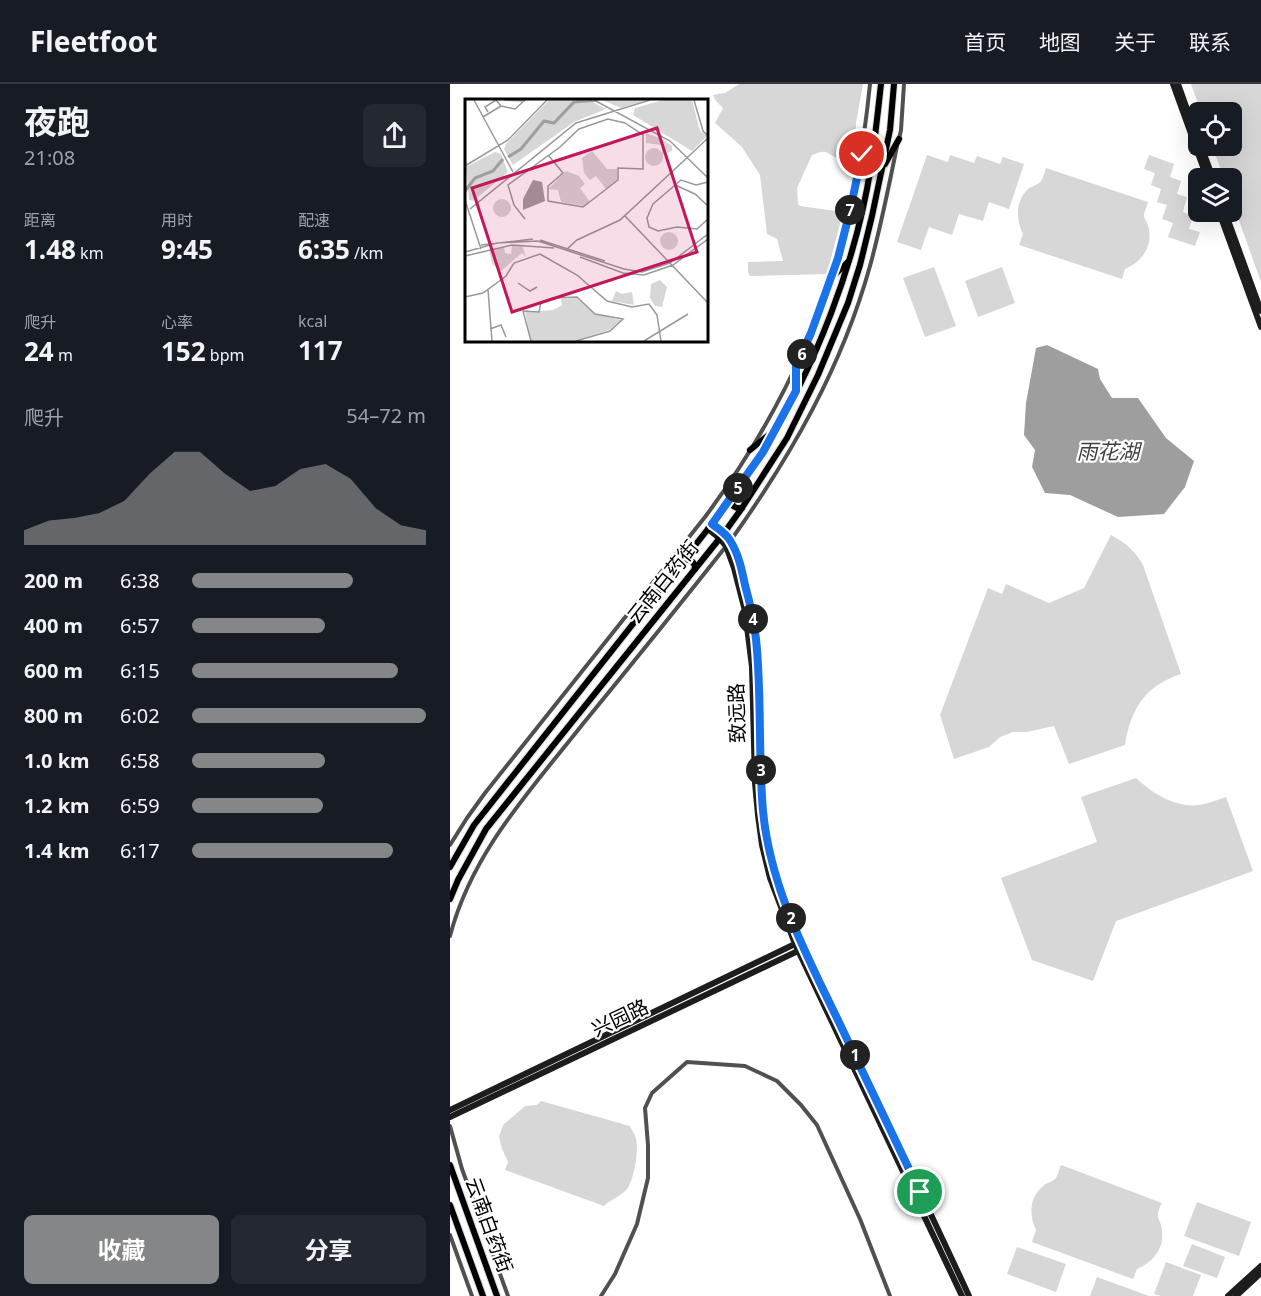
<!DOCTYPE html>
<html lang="zh">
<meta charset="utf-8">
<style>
body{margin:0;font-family:"Noto Sans","Noto Sans SC",sans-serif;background:#242831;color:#f1f3f6;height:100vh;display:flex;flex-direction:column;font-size:22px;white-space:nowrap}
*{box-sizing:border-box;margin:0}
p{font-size:20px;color:#9ea1a6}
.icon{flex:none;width:33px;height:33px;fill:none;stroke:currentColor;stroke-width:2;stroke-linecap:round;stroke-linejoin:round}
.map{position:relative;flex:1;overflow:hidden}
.panel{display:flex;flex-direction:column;background:#171b24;width:450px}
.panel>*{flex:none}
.tools{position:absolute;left:738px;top:18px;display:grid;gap:12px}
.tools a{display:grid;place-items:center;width:54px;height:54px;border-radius:9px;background:#171b24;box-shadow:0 6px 24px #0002;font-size:30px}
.pin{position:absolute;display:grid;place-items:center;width:51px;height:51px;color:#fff;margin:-26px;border:3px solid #fff;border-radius:50%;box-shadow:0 2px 6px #0007}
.km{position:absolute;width:30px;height:30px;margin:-15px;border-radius:50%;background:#222;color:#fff;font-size:16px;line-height:30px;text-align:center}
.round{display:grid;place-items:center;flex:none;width:63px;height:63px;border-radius:9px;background:#242831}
.headline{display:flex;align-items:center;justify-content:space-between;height:102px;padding:0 24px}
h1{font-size:33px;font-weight:700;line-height:45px}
.figures{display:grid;grid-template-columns:repeat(3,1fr);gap:9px;height:102px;padding:6px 24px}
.figures div{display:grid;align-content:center}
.figures b{font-size:26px;font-weight:700}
.figures small{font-size:16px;font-weight:400}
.figures p{font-size:16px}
.chart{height:168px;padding:12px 24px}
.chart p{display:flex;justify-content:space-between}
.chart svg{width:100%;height:108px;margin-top:6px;fill:#858687;opacity:.7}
.cta{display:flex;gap:12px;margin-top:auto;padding:12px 24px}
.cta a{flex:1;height:69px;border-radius:9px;background:#858687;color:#fff;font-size:24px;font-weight:700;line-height:69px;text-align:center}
.cta a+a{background:#242831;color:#f1f3f6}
ul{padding:0 24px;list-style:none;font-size:20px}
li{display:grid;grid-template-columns:96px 72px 1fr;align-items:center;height:45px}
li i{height:15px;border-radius:8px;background:#858687}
header{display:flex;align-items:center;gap:36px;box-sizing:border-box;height:84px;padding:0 30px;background:#171b24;border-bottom:2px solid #363941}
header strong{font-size:28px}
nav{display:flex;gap:33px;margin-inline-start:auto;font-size:21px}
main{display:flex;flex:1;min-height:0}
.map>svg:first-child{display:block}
.green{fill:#d7d7d7}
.water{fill:#9e9e9e}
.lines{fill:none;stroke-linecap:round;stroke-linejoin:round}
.primary-casing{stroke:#dbdbdb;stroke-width:8}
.street{stroke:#505050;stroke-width:4}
.secondary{stroke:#1d1d1d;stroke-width:6}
.primary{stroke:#000;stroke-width:6}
.route-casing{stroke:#fff;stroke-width:12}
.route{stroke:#1a73e8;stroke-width:8}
.labels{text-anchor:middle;stroke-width:4.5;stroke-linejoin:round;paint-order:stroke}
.street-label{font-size:20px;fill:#000;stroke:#fff}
.water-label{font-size:21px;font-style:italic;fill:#3f3f3f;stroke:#fff}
.inset-river{fill:none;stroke:#9e9e9e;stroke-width:3}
.inset-road{fill:none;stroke:#999;stroke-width:1.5}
.view{fill:#c2185b;fill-opacity:0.15;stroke:#c2185b;stroke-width:3}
.inset-edge{fill:none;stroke:#000;stroke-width:3}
</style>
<header>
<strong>Fleetfoot</strong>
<nav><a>首页</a><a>地图</a><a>关于</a><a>联系</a></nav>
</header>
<main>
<section class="panel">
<div class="headline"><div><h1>夜跑</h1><p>21:08</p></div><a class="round"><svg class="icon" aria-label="share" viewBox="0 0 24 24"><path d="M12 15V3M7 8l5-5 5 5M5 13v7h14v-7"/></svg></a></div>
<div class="figures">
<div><p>距离</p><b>1.48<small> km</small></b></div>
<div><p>用时</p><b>9:45</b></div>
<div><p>配速</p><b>6:35<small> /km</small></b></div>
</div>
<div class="figures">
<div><p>爬升</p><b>24<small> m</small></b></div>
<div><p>心率</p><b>152<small> bpm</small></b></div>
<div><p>kcal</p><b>117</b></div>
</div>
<div class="chart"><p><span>爬升</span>54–72 m</p>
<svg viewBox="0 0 160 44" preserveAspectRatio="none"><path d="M0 44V38L10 34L20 33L30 31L40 26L50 15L60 6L70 6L80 15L90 22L100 20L110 13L120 11L130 17L140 29L150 36L160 38V44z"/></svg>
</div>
<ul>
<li><b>200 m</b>6:38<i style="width:69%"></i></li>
<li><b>400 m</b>6:57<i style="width:57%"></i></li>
<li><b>600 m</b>6:15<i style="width:88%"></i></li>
<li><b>800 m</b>6:02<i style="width:100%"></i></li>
<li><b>1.0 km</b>6:58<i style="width:57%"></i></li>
<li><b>1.2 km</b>6:59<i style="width:56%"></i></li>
<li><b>1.4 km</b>6:17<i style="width:86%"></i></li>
</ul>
<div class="cta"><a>收藏</a><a>分享</a></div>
</section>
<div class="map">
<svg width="811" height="1212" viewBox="0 0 811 1212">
<rect width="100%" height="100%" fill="#fff"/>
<g class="green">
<path d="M289,0H413L406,39V67L403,79C398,77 392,76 387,74C374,68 378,65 362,71L347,104L348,120L350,122L393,128L377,190L300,192L298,188V178L333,177L327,155L317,150L310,91L292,63L265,39L273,24L266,17L263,11L275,9Z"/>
<polygon points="741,0 811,0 811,198 782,117 782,94 774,94 762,62 782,62 782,28 751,28"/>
<polygon points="477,71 498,78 500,71 524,79 527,72 550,80 553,73 574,80 559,125 539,118 533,137 509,130 502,151 479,143 471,166 447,158"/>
<polygon points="699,71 724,80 720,93 731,97 727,110 737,113 733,128 743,132 739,145 750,148 745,162 718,153 723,139 712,135 717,121 707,118 711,105 701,101 705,89 694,85"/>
<path d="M596,84L698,118C697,122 694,128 694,132C695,137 699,141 699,146C702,164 691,178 675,185L672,195L569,161L573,150C566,135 565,118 578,105C582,102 588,101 591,97C593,95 595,87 596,84Z"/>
<polygon points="484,183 506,242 475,253 453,194"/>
<polygon points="552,183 565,219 528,233 515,197"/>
<path d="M661,451C676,459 684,466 693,481L731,590C695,602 681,624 675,661L619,680L604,642L577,648H563L550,653L539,663L504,675L490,631L538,504L552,510L556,500L599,519L634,504Z"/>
<path d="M686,694C702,709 725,724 749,721C758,720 767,716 776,713L803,787L666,837L643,897L582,876L551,794L647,758L631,713Z"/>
<path d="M91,1017L180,1042C182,1046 185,1051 186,1055C189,1066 184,1096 177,1105C170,1113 161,1115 154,1122L55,1086L58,1078L52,1065L49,1053L53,1041L75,1022L87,1021Z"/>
<path d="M611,1081L712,1119C710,1123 707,1129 708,1133C709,1137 712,1141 712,1147C714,1165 703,1178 687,1185L683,1195L582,1158L586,1146C579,1131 579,1114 593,1102C596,1099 602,1098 605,1095C608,1092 609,1085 611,1081Z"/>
<polygon points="747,1118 801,1138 789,1172 734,1152"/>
<polygon points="742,1160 775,1173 767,1194 733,1182"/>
<polygon points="567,1163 616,1180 606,1208 557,1190"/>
<polygon points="716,1178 751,1191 743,1212 711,1212 704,1210"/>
<polygon points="647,1193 699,1212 640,1212"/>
</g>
<polygon class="water" points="597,261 648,285 650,295 662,314 688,314 716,354 744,377 735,403 714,430 668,433 620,411 595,409 582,383 585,366 574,351 576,319 586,264"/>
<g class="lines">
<defs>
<g id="primary">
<polyline points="435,80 449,55"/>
<polyline points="380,195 398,178"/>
<polyline points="346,304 347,281"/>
<polyline points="300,366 321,349"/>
<path d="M281,415C281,422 285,425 292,424"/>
<path d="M234,476C241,475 245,478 245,485"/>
<path d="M0,783L24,741L258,445C276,420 296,394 313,367C365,284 406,179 421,82C425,55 428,27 431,0"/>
<polyline points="0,815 8,796 36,745 274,449 292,424 337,354 368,291 398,219 410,181 422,132 440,46 444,0"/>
<polyline points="0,1081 47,1212"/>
<polyline points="0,1121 33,1212"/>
</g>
</defs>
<use href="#primary" class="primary-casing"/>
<g class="street">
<polyline points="449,55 451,46 454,0"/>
<path d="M0,761L17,734L35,709L255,433C313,355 359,268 387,175C405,118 414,59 420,0"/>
<path d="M0,852C22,768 80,707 132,641C182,580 232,518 281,456C341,372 392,283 420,182C431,142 439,102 447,62"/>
<polyline points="0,1042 12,1085 58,1212"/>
<polyline points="0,1151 22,1212"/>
<polyline points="151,1212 165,1190 187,1140 198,1094 198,1061 195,1024 202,1009 237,978 295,982 327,997 351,1021 367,1041 410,1135 440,1212"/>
</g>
<g class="secondary">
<polyline points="723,0 757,94"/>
<polyline points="728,0 748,56"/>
<polyline points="751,62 763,94"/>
<polyline points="769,128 811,243"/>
<polyline points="775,128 811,227"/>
<path d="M262,440C269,445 277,450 281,458C289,472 293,490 296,505C300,521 304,538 306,554C312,613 307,672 314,731C323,813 364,885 399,958C439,1043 480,1127 519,1212"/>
<polyline points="258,445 269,454 276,462 284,484 295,527 302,583 305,699 308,731 312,761 320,794 345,860 512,1212"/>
<polyline points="0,1026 347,859"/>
<polyline points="0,1033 350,866"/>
<polyline points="778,1212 811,1182"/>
<polyline points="786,1212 811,1189"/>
</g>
<use href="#primary" class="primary"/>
</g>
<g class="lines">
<defs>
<path id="route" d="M412,70L400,127L388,174L361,249L346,282V307L313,368L262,440C269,445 277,450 281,458C289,471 292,487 295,501C300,519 304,537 306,555C312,612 308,670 313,727C320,801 354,866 386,932C414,990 442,1049 470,1108"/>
</defs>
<use href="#route" class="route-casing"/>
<use href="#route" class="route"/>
</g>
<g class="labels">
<g class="street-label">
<text transform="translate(213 498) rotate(-51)" y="7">云南白药街</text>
<text transform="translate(287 629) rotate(-92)" y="7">致远路</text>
<text transform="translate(170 934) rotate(-25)" y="7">兴园路</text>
<text transform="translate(39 1141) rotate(70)" y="7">云南白药街</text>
</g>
<g class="water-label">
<text x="658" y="375">雨花湖</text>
</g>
</g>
<g transform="translate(15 15)">
<rect width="243" height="243" fill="#fff"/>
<path d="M84,1H124L141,10L109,23L48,66L39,50L41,45ZM137,1H181L156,9ZM198,1H227L235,32L242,37L227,52L168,16L170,9ZM181,34L197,40L207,47V52L197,55V46L181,44ZM180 58a9 9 0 1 1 18 0a9 9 0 1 1-18 0ZM127,52L142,70H152V81L141,90L131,77L125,81L119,74L117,59ZM30,53L36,55L43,73L8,102L4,101L1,68ZM101,72L114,77L120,85L115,89L125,103L119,107L96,103L93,91L83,90ZM28 109a9 9 0 1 1 18 0a9 9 0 1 1-18 0ZM195 142a9 9 0 1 1 18 0a9 9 0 1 1-18 0ZM57,146L61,158L57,154L36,172L27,165L24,150L39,148L40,154L46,155L47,147ZM195,181L202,188L197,208L190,207L185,199L186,185ZM151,192L157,195L167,193L169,206L147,202ZM112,199L130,215L156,221L146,230L110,242H66L60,213L88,211L97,206L96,200Z" fill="#d7d7d7"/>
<path d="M68,81L77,83L80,102L58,111V100Z" fill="#9e9e9e"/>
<path class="inset-river" d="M43,58L56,50L79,22L89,24L109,3L133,1M0,92L10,79L28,72L38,60"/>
<path class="inset-road" d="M9,1L48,73M31,1L36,7L50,10L60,1M39,1L60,2M129,1L205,42L243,79M229,1L238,32L243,37M23,13L20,8L31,1M18,18L36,7M225,56L243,39M0,67L43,41L82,1M243,83L231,86L216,81L188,105L182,119L184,128L193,132L212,128L232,130L243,120M210,86L230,95L243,107M0,101L16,150M5,110L111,24L185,1M160,117L243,204M60,120L49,106L43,86L95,48L114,30L143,20L160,24L178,36V70L153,69V81L118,108L83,102V87L98,74L84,57M75,141L140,162M16,146L68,140M101,151L112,141L155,121L225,56M0,153L32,144L73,142L159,170L177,173L205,164L243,135M0,157L47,146L89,149M115,158L158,174L179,176L208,166L243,140M53,184L65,192L72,188M23,191L27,242M0,198L18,194L41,177L49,164L75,155L112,176L142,202L167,208L184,205L192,216L196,242M25,230L36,226L41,238M66,242L58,212L74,213L76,203L88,199L112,198L130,215L158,220L145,232L111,242M179,242L223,215"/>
<path class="view" d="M192,29L232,153L47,213L7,89Z"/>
<rect width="243" height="243" class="inset-edge"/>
</g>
</svg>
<div class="tools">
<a><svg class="icon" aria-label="locate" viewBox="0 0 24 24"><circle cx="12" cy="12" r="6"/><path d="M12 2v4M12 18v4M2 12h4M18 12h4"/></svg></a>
<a><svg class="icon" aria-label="layers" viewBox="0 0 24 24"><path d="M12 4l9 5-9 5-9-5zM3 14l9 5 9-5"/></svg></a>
</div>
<div class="pin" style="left:470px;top:1108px;background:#1e9e55"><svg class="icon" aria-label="arrive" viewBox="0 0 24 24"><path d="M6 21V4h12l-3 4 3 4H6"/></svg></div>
<div class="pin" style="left:412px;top:70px;background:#d93025"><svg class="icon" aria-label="check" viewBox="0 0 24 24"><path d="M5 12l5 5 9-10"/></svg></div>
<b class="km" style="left:405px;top:971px">1</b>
<b class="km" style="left:341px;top:834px">2</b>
<b class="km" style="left:311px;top:686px">3</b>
<b class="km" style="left:303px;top:535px">4</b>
<b class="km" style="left:288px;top:404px">5</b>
<b class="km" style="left:352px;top:270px">6</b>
<b class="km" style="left:400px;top:126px">7</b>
</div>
</main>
